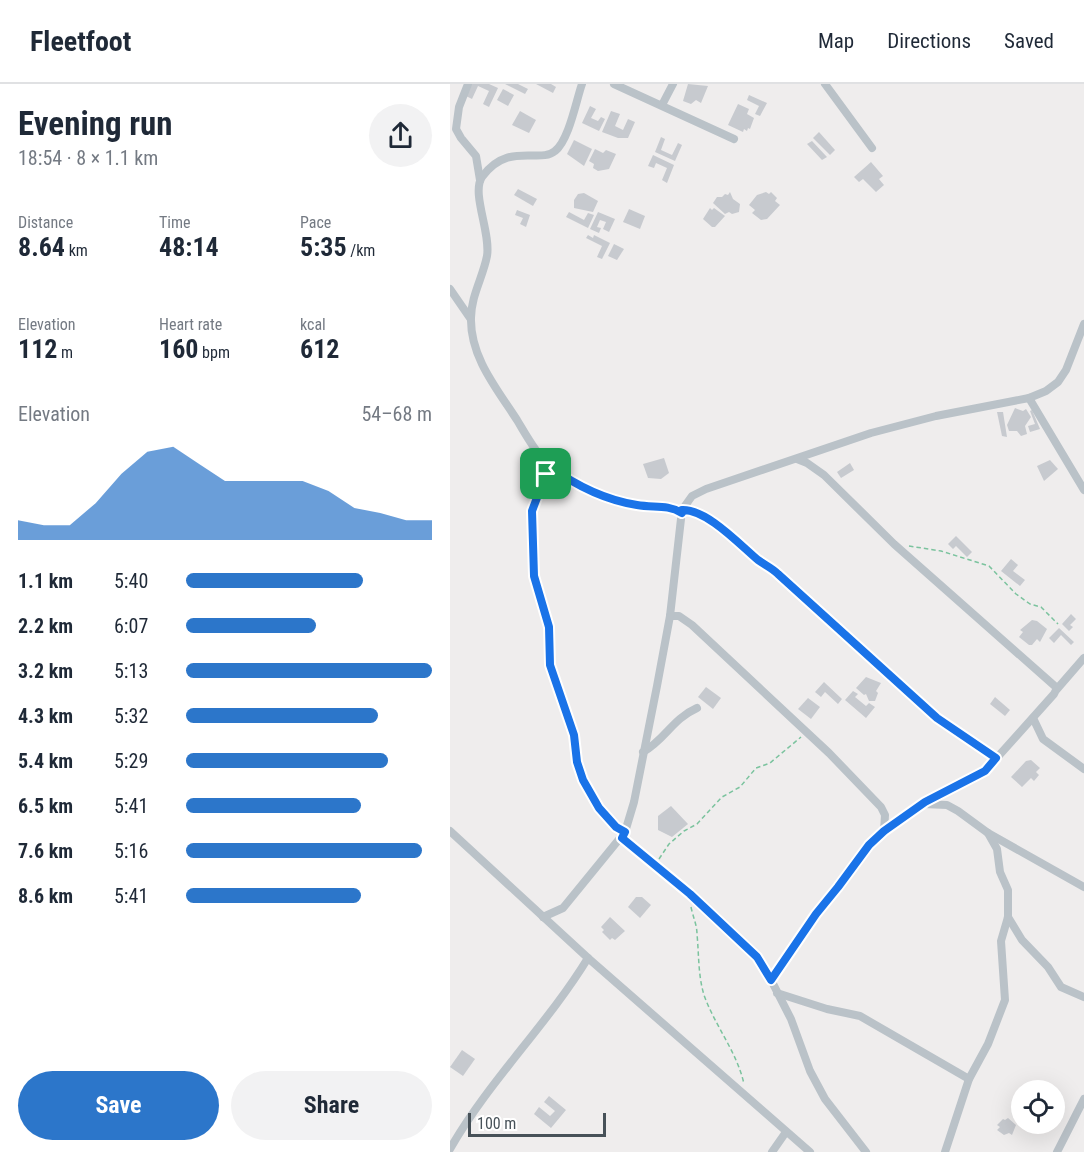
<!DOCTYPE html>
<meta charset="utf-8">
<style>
body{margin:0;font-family:"Roboto Condensed",sans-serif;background:#f2f2f3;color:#1f2937;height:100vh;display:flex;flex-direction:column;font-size:22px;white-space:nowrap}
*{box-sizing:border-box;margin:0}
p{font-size:20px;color:#747a83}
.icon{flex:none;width:33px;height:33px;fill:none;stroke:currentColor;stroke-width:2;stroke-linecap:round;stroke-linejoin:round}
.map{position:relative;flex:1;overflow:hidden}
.panel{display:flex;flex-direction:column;background:#fff;width:450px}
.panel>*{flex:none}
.tools{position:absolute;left:561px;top:996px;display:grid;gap:12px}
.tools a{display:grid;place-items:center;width:54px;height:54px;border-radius:50%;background:#fff;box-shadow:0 6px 24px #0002;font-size:30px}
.scale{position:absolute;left:18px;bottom:15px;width:138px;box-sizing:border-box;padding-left:6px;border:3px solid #475158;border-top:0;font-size:16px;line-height:21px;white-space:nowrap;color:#475158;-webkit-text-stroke:4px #fff;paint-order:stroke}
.pin{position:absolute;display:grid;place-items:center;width:51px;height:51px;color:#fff;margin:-26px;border-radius:12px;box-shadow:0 3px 9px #0006}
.round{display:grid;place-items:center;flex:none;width:63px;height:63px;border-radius:32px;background:#f2f2f3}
.headline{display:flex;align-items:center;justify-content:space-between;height:102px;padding:0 18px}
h1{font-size:33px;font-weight:700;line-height:45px}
.figures{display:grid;grid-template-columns:repeat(3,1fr);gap:9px;height:102px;padding:6px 18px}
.figures div{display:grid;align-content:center}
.figures b{font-size:26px;font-weight:700}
.figures small{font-size:16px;font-weight:400}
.figures p{font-size:16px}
.chart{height:168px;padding:12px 18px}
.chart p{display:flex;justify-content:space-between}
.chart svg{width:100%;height:108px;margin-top:6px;fill:#2c76ca;opacity:.7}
.button{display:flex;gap:12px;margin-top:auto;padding:12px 18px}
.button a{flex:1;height:69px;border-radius:36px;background:#2c76ca;color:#fff;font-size:24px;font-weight:700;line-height:69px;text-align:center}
.button a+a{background:#f2f2f3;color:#1f2937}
ul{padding:0 18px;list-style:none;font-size:20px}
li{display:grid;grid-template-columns:96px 72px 1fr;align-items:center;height:45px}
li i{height:15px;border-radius:8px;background:#2c76ca}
header{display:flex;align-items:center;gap:36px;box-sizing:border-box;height:84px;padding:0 30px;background:#fff;border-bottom:2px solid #e0e1e3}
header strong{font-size:28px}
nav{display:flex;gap:33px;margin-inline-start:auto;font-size:21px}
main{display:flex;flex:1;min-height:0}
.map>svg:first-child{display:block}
.building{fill:#c7cacf}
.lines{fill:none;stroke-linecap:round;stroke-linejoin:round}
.path{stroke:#7bc39e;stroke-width:1.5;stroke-dasharray:4.5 3;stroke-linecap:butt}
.minor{stroke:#bac2c8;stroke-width:8}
.route-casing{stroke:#fff;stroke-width:12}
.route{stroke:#1a73e8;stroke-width:8}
</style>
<header>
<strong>Fleetfoot</strong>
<nav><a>Map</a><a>Directions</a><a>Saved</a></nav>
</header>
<main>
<section class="panel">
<div class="headline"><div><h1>Evening run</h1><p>18:54 · 8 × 1.1 km</p></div><a class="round"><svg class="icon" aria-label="share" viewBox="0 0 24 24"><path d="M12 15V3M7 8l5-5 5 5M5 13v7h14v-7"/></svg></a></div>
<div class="figures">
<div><p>Distance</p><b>8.64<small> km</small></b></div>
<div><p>Time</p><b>48:14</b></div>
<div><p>Pace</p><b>5:35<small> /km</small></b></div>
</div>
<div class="figures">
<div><p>Elevation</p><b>112<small> m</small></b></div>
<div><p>Heart rate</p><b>160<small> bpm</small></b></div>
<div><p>kcal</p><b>612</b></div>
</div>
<div class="chart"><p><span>Elevation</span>54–68 m</p>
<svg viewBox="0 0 160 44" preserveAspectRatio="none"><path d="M0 44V36L10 38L20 38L30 29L40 17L50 8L60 6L70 13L80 20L90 20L100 20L110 20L120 24L130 31L140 33L150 36L160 36V44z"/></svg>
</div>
<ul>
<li><b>1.1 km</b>5:40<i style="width:72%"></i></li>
<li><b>2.2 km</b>6:07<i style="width:53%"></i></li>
<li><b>3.2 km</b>5:13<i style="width:100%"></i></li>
<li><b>4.3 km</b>5:32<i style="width:78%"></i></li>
<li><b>5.4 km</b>5:29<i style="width:82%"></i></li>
<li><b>6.5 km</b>5:41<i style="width:71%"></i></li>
<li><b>7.6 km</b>5:16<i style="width:96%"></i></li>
<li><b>8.6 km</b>5:41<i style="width:71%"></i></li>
</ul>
<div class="button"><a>Save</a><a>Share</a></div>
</section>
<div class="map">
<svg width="634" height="1068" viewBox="0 0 634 1068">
<rect width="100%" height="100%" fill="#efeded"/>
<g class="building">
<polygon points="21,0 39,0 48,4 39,23 33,20 39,7 28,2 22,15 16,12"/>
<polygon points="55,0 68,0 78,5 75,10"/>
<polygon points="86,0 101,0 106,3 103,9"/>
<polygon points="238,0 258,2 251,19 246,16 241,20 233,17"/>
<polygon points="53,5 64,11 58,22 47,16"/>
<polygon points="299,11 317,19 310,32 305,30 309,22 297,16"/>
<polygon points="288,20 299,25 297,30 304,34 300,45 298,44 297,47 294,45 293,48 278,41"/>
<polygon points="140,22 146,25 141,34 148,37 151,33 155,35 149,47 132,39"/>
<polygon points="70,27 86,36 79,49 62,41"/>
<polygon points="161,27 170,30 165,42 173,46 178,35 185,38 178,54 168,54 152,48"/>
<polygon points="369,48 385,66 380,71 363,54"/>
<polygon points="211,53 215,55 211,66 222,71 228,59 232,61 225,77 205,68"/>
<polygon points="124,56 142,65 134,82 117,70"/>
<polygon points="362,57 377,73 372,76 357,60"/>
<polygon points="145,65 153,69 156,66 166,70 159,85 148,87 143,84 144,80 139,77"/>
<polygon points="203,71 224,81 217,99 212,96 217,84 206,79 204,84 198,82"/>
<polygon points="421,78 433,92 429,95 434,101 426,108 413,95 409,98 404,93"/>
<polygon points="68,105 87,115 83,122 64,111"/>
<polygon points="280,108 283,115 290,120 289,128 282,130 279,128 275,130 263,119 267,113 272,113 275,110 278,111"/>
<polygon points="316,108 319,110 321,108 327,114 325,117 330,121 317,135 311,136 302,129 305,126 299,121 307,111"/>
<polygon points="134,109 148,117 143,128 124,124 124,116 128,110"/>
<polygon points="260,124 262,126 264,124 275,132 265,143 262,143 253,135"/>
<polygon points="179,125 195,132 190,145 173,138"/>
<polygon points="67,126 80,131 76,143 70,140 73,134 65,131"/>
<polygon points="119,128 134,136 138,129 144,131 138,144 116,133"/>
<polygon points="148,128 165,135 159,148 153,145 156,138 150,136 147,143 151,144 149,149 140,145"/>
<polygon points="138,151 143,154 144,151 160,159 152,175 147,173 152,162 136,154"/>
<polygon points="164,160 174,165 167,176 158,172"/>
<polygon points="565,324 573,327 576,325 581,333 575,342 577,350 571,352 567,347 559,347 557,341"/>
<polygon points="582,326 590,345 580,348 578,342 585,340 580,327"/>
<polygon points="547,328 553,328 557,353 552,352"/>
<polygon points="214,374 219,389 211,395 198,394 193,380"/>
<polygon points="600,376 608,385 594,397 587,382"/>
<polygon points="400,379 404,386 391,394 387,388"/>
<polygon points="78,389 85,403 77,406 70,404 70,394"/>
<polygon points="506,452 522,468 517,473 506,462 503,465 498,460"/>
<polygon points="561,475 568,481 563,487 575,496 570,502 551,487"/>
<polygon points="621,530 626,535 620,541 623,543 619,547 612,540"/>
<polygon points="582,536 587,537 597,545 590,558 587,555 582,561 579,561 569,553 573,548 570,546"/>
<polygon points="609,544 624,558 621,561 611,551 604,559 599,554"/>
<polygon points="416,593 431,599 426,607 428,609 425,617 419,617 416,610 414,611 406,604"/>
<polygon points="374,598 392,615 388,620 375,608 371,613 365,608"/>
<polygon points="256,603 271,614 263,625 248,613"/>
<polygon points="403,607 408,610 405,613 416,622 419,619 425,623 416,634 395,616"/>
<polygon points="545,613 560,626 555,632 540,620"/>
<polygon points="358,614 370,623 361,635 348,625"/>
<polygon points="581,676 590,684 586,688 589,691 584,697 581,694 572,703 561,693 576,677"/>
<polygon points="221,722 238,740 222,753 208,746 208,732"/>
<polygon points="186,813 192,813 201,821 190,834 178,823"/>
<polygon points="160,833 175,847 165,856 162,854 160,856 152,848 154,846 151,843"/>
<polygon points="12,966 25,975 13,992 0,983"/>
<polygon points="99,1012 116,1026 101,1044 84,1030 89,1023 100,1032 105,1027 94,1018"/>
<polygon points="558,1034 566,1041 562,1051 559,1049 554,1051 547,1046 550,1043 547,1041 553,1035 555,1036"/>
</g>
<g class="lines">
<g class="path">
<polyline points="95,392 82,427 83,472 84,492 99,543 100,581 124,651 127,678 133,696 149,724 166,744"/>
<polyline points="459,462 491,467 539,482 566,510 580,520 591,523 608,540"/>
<polyline points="209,775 219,760 234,747 247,740 272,713 290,703 306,684 320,679 351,653"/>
<path d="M241,823C243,833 247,841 247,850C249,871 248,891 254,911C265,942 287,968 294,1000"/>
</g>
<g class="minor">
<polyline points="18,0 9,23 6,45 11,54 26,72 30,96"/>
<path d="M132,0C126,17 119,56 105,67C90,80 58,57 32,93C21,109 41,149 37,172C33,193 21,212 21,234C20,273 47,305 67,336C76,351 85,368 98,381C108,392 126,402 140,407C154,413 173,419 188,421C205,424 217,420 232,429"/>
<polyline points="164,0 284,55"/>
<polyline points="375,0 422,64"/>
<polyline points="212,21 223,0"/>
<polyline points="0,205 20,234"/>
<polyline points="579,314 634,406"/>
<polyline points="232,426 251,431 289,458 306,475 336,496 487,634 546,673"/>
<polyline points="220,532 229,532 242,541 379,669 431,723 435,731 434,747"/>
<polyline points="607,605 634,574"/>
<polyline points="583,634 593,655 634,685"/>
<path d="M193,668C215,656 222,635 247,624"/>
<polyline points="473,720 497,721 508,727 538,749 634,803"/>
<polyline points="0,747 138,874 360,1068"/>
<polyline points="172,754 240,810 314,882 341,935 360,987 375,1015 416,1068"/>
<polyline points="93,833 113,824 175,748 184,718 207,602 220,532 232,426 242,412 256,405 421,349 486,332 579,314 596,307 608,298 616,286 634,240"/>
<polyline points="558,833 572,856 598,883 611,903 634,913"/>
<polyline points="321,896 366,830 388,803 419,761 434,747 475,718 535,687 604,610 607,604 444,460 374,391 357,379 347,375"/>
<polyline points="327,909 377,925 410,932 519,995"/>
<path d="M0,1065C39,997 97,941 138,874"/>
<polyline points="322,1068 336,1048"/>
<polyline points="495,1068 519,995 538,960 555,916 551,857 558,833 558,806 550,788 547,765 538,749"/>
<polyline points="607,1068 634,1015"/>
</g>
</g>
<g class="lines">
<defs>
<path id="route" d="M99,382C125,401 155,416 187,421C204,424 217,420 232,429V426C257,425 290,461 308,476C315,481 322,484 328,490L487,634L546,674L535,687L475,718L434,747L419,761L388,803L366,830L321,896L307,873L240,810L172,754L175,748L166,743L149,724L133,696L127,678L124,651L100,581L99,543L84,492L82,427Z"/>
</defs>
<use href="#route" class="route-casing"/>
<use href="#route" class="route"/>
</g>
</svg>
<div class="tools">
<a><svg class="icon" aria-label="locate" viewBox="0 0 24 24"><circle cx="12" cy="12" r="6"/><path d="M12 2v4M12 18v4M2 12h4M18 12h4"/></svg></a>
</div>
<div class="scale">100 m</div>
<div class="pin" style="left:96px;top:390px;background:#1e9e55"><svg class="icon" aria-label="arrive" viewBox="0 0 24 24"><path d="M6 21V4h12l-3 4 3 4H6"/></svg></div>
</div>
</main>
